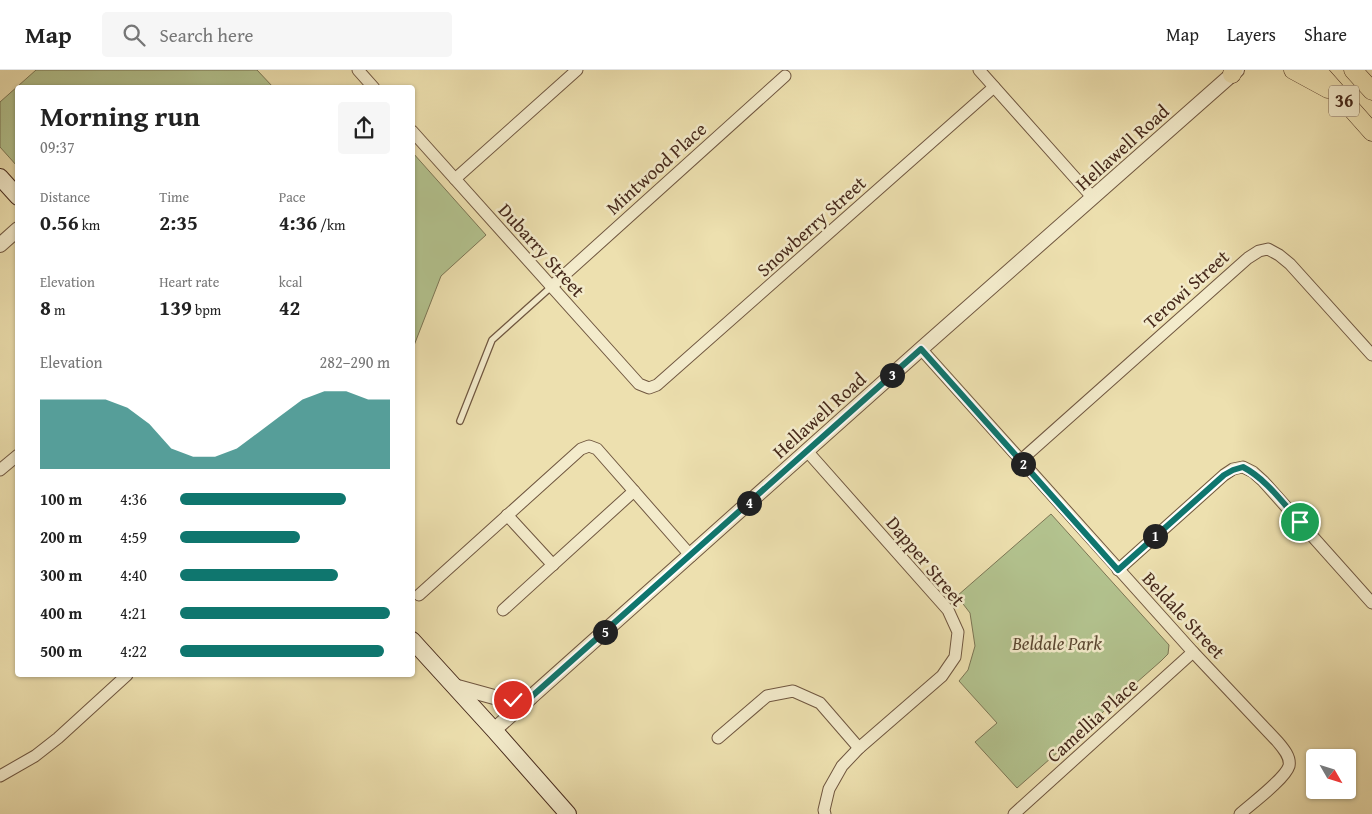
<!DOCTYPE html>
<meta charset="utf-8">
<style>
body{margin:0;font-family:"Gentium Book Plus",serif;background:#f6f6f6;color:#222;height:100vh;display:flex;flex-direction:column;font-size:19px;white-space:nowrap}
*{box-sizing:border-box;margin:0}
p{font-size:16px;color:#767676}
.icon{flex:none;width:28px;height:28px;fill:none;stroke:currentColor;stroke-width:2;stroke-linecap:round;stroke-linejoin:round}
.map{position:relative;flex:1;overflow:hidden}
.drawer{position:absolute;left:15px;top:15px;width:400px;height:592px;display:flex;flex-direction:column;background:#fff;border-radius:5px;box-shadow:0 1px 4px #0004}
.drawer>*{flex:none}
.needle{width:32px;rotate:129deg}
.buttons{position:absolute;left:1306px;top:679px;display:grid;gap:10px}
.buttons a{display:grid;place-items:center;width:50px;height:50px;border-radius:5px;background:#fff;box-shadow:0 1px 4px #0004;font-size:25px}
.pin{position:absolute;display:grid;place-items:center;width:42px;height:42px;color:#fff;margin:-21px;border:2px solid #fff;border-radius:50%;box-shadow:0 1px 5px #0007}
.km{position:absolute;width:25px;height:25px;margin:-12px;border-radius:50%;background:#222;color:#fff;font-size:14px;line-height:25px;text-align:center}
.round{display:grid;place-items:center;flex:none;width:52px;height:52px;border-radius:5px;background:#f6f6f6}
.headline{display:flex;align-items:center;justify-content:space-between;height:85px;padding:0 25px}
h1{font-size:28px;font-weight:700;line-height:38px}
.figures{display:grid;grid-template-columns:repeat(3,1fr);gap:8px;height:85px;padding:5px 25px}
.figures div{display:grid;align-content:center}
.figures b{font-size:21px;font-weight:700}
.figures small{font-size:14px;font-weight:400}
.figures p{font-size:14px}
.chart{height:140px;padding:10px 25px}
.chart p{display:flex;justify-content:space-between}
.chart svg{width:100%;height:90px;margin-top:5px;fill:#0f766e;opacity:.7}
ul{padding:0 25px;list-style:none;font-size:16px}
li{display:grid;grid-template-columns:80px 60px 1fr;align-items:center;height:38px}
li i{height:12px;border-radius:6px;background:#0f766e}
header{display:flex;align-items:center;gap:30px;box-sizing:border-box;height:70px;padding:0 25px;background:#fff;border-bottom:1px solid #e0e0e0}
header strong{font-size:24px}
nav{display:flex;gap:28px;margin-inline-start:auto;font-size:18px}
.search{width:350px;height:45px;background:#f6f6f6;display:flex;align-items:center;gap:12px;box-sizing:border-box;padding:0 18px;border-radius:5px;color:#767676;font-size:19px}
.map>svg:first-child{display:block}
.green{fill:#b3c38f;stroke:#7c7655}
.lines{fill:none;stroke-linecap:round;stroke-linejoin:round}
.service-casing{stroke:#705740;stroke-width:8}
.minor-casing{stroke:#705740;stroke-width:13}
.tertiary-casing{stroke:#705740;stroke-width:16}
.secondary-casing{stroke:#46291b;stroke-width:18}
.primary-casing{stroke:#46291b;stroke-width:19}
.service{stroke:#f3ebcb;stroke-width:5.5}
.minor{stroke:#f3ebcb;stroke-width:11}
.tertiary{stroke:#f3ebcb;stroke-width:14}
.secondary{stroke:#f3ebcb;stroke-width:16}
.primary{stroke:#ede0af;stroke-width:18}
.route-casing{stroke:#fff;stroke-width:10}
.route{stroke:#0f766e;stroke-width:6}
.labels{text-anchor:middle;stroke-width:5;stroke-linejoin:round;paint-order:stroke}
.shield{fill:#f3ebcb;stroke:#7a6350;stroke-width:1}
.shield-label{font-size:18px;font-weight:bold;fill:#46291b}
.street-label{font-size:19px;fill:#46291b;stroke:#f3ebcb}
.park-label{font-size:19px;font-style:italic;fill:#5c4832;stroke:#f3ebcb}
</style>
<header>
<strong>Map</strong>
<div class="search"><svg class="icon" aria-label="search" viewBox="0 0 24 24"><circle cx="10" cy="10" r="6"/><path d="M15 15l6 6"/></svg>Search here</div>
<nav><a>Map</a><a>Layers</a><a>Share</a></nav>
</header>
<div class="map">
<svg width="1372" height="744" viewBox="0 0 1372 744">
<rect width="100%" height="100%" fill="#ede0af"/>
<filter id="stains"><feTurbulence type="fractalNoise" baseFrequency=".004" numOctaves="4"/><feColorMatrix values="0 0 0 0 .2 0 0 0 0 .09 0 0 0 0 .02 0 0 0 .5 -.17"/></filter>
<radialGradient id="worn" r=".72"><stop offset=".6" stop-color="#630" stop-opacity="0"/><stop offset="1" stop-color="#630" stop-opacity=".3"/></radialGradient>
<g class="green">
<polygon points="36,0 257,0 273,17 18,18 17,96 0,77 0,32"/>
<polygon points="413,83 486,165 441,206 413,278"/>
<polygon points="1051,444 1169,575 1168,584 1161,591 1017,718 975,672 997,653 959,611 968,600 975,576 970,543 957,526"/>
</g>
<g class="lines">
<defs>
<polyline id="service" points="460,351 492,270 551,217"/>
<g id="minor">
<polyline points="358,0 374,18"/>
<polyline points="979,0 1093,128"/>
<polyline points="412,61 639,314 649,318 657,315 994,17"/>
<polyline points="455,109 577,0"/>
<polyline points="551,217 785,6"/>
<path d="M921,279L1193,582L1277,671C1283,678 1291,687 1289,696C1285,709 1251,734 1240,744"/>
<polyline points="807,381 948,540 958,562 955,587 942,606 859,678 842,696 829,719 824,740 825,744"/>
<polyline points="1020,391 1248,188 1259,181 1268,179 1279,185 1290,194 1372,285"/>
<polyline points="0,400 18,385"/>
<polyline points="507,445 553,495"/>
<polyline points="1118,500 1224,405 1233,399 1243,397 1253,402 1263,411 1372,533"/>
<polyline points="419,525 581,379 589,376 597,379 691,486"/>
<polyline points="503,540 634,421"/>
<polyline points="718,668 767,626 793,621 820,633 859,678"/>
<polyline points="0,706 35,686 58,668 127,605"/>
<polyline points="1014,744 1193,582"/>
</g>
<g id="tertiary">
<polyline points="0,175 18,159"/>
<polyline points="454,616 505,630 530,628"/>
<polyline points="494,660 921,279 1237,0"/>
</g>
<g id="secondary">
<polyline points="0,107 18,127"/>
<polyline points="412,570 494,660 568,744"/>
</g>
<g id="primary">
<polyline points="1293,0 1328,19"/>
<polyline points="1317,0 1372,62"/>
<polyline points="1353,0 1372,21"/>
<polyline points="1232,4 1233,0"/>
</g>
</defs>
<use href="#service" class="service-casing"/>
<use href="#minor" class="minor-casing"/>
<use href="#tertiary" class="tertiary-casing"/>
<use href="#secondary" class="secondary-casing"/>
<use href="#primary" class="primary-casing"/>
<use href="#service" class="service"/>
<use href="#minor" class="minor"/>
<use href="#tertiary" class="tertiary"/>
<use href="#secondary" class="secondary"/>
<use href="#primary" class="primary"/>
</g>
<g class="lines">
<defs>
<path id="route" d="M513,630L530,628L921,279L1118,500L1224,405L1233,400L1243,397C1266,409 1282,432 1300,452"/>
</defs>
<use href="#route" class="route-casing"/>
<use href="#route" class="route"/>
</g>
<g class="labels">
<rect class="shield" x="1329" y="15.5" width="30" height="31" rx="4"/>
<g class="shield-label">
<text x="1344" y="37">36</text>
</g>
<g class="street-label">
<text transform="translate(1122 77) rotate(-42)" y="7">Hellawell Road</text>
<text transform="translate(656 98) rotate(-42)" y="7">Mintwood Place</text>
<text transform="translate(811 156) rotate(-42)" y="7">Snowberry Street</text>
<text transform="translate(542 180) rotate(48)" y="7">Dubarry Street</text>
<text transform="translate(1186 219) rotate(-42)" y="7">Terowi Street</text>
<text transform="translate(819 345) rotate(-42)" y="7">Hellawell Road</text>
<text transform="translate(926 491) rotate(50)" y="7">Dapper Street</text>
<text transform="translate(1184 545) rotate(47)" y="7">Beldale Street</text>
<text transform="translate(1092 650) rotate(-42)" y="7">Camellia Place</text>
</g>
<g class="park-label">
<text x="1057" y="580">Beldale Park</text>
</g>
</g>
<rect width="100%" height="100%" filter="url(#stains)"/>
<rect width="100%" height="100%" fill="url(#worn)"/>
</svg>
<div class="buttons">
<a><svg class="needle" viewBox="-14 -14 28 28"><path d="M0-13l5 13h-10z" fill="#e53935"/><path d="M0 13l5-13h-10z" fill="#767676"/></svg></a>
</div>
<div class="pin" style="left:1300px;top:452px;background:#1e9e55"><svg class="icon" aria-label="arrive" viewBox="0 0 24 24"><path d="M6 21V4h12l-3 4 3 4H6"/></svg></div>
<div class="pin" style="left:513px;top:630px;background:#d93025"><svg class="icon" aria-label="check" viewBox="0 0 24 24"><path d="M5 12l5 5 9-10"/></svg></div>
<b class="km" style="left:1155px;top:466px">1</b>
<b class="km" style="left:1023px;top:394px">2</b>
<b class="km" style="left:892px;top:305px">3</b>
<b class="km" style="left:749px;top:433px">4</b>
<b class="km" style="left:605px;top:562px">5</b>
<section class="drawer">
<div class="headline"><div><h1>Morning run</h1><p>09:37</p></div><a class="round"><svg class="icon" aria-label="share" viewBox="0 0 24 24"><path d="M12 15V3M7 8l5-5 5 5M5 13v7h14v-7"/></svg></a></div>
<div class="figures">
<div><p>Distance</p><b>0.56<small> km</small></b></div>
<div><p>Time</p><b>2:35</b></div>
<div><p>Pace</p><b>4:36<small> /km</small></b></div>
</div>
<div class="figures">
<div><p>Elevation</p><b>8<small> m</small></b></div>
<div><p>Heart rate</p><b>139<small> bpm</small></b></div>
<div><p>kcal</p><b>42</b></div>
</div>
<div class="chart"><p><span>Elevation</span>282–290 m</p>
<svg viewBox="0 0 160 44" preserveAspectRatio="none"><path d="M0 44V10L10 10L20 10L30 10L40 14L50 22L60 34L70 38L80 38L90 34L100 26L110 18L120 10L130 6L140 6L150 10L160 10V44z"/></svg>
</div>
<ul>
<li><b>100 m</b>4:36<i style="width:79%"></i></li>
<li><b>200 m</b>4:59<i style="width:57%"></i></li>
<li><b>300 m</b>4:40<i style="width:75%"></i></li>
<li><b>400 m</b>4:21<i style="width:100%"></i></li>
<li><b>500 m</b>4:22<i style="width:97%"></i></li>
</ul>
</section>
</div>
